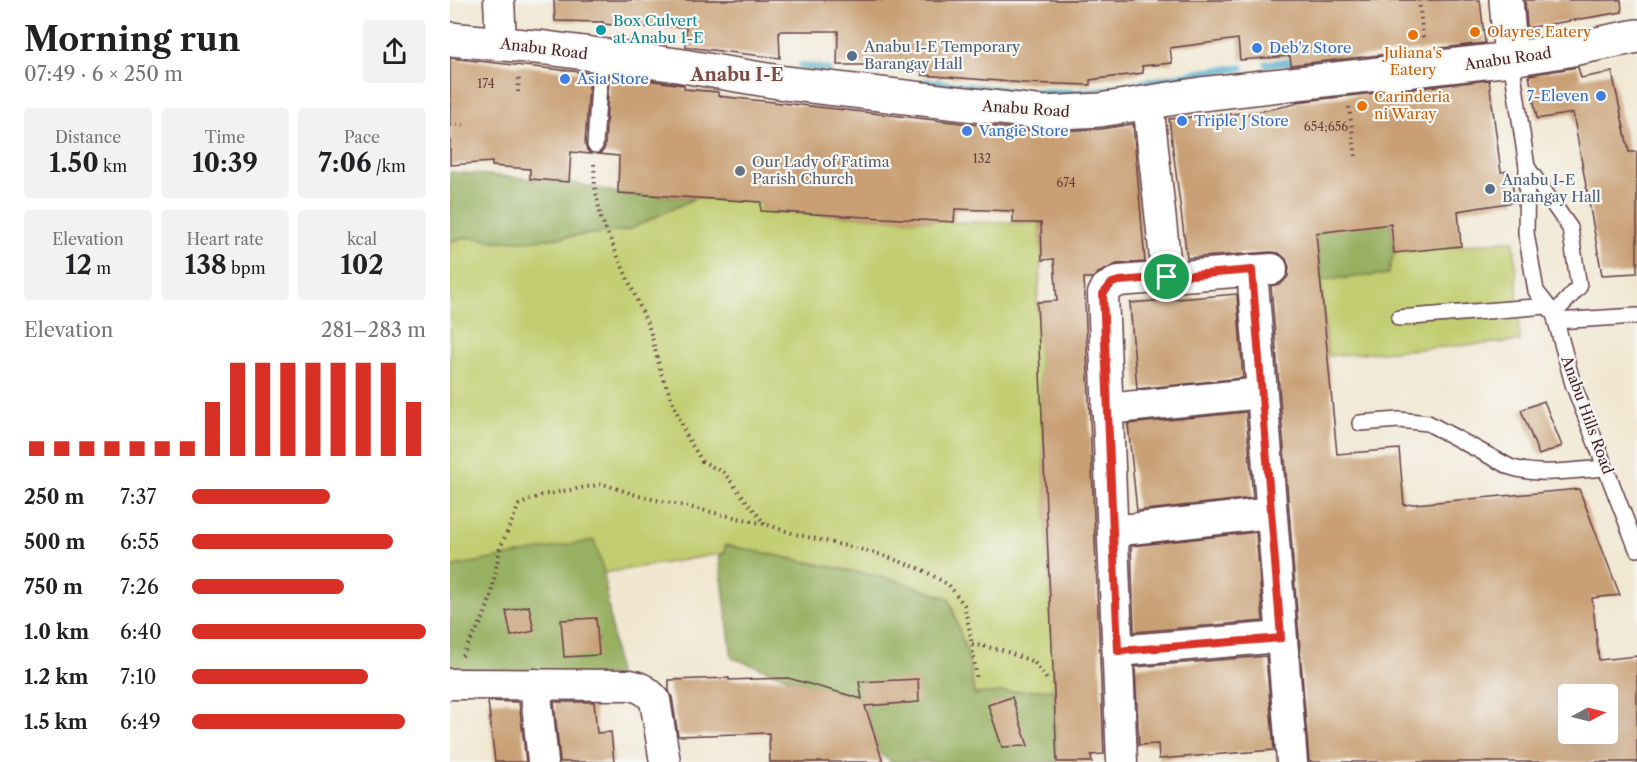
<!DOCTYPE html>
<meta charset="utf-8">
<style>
body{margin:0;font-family:"Libre Caslon Text",serif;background:#f2f2f2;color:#202124;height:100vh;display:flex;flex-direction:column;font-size:22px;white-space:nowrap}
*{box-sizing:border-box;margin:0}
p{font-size:20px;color:#757577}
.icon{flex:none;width:33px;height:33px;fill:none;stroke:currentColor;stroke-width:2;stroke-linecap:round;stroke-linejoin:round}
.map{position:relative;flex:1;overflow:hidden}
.panel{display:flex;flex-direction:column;background:#fff;width:450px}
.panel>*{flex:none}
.needle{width:39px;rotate:83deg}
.controls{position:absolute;left:1108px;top:684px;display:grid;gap:12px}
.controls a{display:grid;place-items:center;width:60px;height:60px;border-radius:6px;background:#fff;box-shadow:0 6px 24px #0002;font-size:30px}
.pin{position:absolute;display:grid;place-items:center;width:51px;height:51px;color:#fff;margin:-26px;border:3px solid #fff;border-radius:50%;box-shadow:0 2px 6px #0007}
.round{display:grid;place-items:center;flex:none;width:63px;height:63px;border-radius:6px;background:#f2f2f2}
.overview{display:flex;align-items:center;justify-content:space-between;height:102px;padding:0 24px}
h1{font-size:33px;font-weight:700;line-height:45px}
.stats{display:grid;grid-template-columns:repeat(3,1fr);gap:9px;height:102px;padding:6px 24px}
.stats div{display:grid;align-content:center;border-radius:6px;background:#f2f2f2;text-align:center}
.stats b{font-size:26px;font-weight:700}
.stats small{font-size:16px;font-weight:400}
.stats p{font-size:16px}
.chart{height:168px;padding:12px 24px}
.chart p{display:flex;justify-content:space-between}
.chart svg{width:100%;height:108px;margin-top:6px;stroke:#d93025;stroke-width:6}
ul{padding:0 24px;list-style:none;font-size:20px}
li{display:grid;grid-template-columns:96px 72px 1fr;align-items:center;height:45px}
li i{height:15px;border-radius:8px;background:#d93025}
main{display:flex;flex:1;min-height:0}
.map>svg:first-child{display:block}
.green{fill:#c1cd6f;stroke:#86764d;stroke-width:1.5}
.forest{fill:#98b062;stroke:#716846;stroke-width:1.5}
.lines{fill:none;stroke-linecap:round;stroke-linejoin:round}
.stream{stroke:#46a9c5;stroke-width:8}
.building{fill:#c9a076;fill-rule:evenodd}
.service-casing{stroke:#633d44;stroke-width:18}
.minor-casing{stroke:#633d44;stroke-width:33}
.tertiary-casing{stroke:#633d44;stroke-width:36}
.path{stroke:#633d44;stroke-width:4;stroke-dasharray:1.5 4.5;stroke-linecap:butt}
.service{stroke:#fff;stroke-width:15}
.minor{stroke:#fff;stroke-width:30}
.tertiary{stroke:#fff;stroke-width:33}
.route-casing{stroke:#fff;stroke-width:12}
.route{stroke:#d93025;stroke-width:8}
.culture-dot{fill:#0f9aa8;stroke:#f6f6f2;stroke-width:2}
.food-dot{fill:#e8710a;stroke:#f6f6f2;stroke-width:2}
.shop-dot{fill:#3f7fe0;stroke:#f6f6f2;stroke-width:2}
.service-dot{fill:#5c6f8a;stroke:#f6f6f2;stroke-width:2}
.worship-dot{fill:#6b7280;stroke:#f6f6f2;stroke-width:2}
.labels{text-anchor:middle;stroke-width:4.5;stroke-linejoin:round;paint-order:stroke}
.number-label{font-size:12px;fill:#6a3f3e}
.culture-label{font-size:15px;fill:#0d838f;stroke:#f6f6f2;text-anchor:start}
.food-label{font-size:15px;fill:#c56008;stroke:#f6f6f2;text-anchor:start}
.service-label{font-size:15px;fill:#4e5e75;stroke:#f6f6f2;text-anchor:start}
.shop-label{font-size:15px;fill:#366cbe;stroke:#f6f6f2;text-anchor:start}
.street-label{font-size:15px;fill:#4a1f2b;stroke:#f6f6f2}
.worship-label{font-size:15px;fill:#5b616d;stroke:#f6f6f2;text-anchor:start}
.quarter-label{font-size:18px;font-weight:bold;fill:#764c45;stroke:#f6f6f2}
</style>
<main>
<section class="panel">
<div class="overview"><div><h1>Morning run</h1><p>07:49 · 6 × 250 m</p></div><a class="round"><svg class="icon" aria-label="share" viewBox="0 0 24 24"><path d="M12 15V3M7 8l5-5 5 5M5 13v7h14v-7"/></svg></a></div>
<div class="stats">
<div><p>Distance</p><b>1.50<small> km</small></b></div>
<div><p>Time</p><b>10:39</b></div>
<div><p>Pace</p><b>7:06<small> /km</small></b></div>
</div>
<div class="stats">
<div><p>Elevation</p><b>12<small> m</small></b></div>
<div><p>Heart rate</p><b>138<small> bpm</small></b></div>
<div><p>kcal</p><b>102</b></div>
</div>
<div class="chart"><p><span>Elevation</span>281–283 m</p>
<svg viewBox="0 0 160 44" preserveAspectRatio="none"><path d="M5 44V38M15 44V38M25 44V38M35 44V38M45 44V38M55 44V38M65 44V38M75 44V22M85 44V6M95 44V6M105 44V6M115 44V6M125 44V6M135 44V6M145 44V6M155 44V22"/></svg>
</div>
<ul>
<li><b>250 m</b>7:37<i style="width:59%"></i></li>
<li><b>500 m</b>6:55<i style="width:86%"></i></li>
<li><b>750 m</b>7:26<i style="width:65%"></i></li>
<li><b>1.0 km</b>6:40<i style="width:100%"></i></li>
<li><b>1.2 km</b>7:10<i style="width:75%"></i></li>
<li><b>1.5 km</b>6:49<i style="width:91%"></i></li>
</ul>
</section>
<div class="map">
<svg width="1187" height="762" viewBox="0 0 1187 762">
<rect width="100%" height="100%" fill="#f6f6f2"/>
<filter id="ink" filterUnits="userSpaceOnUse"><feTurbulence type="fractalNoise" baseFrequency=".0167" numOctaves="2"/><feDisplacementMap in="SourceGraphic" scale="12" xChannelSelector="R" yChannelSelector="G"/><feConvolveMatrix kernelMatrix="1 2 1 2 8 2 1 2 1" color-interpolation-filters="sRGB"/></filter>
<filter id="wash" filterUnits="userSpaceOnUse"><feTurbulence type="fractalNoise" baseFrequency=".008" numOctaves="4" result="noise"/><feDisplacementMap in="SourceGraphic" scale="24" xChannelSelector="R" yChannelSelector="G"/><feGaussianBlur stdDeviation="1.35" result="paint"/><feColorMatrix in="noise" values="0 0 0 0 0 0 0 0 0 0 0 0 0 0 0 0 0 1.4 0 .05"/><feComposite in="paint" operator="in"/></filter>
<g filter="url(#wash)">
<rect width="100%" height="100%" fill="#f1e7d1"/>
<g class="green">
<polygon points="245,198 311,202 311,211 504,222 590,223 592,259 587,302 604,689 524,694 518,657 499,598 445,580 275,545 275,553 154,573 144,540 0,567 0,241 21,237 46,241 101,239 178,230"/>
<polygon points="1064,240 1070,341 878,356 871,280 938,274 944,253"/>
</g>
<g class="forest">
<polygon points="0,172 119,182 168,193 245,198 178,230 75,241 46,241 21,237 0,241"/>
<polygon points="862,196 906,228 941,224 944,253 938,274 871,280"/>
<polygon points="144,540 154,573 168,675 0,674 0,567"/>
<polygon points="275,545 445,580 499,599 518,657 524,694 604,689 607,762 441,762 430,753 413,699 354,683 282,658 269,555 275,553"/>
</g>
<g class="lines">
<g class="stream">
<polyline points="817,64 841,62"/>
<polyline points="352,66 378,70"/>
<polyline points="476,82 567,92 628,93 656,90 755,72 791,68"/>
</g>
</g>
<g id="blocks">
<g class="building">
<polygon points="104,0 1030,0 1035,43 841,65 840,56 790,60 788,39 720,48 722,63 692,66 693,73 640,80 640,85 575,83 472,75 472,70 427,70 428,65 387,65 388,31 329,31 330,58 236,47 236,27 184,27 153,24 153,22 105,21"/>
<polygon points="1075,0 1171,0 1172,12 1077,28"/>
<polygon points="0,58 140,73 135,144 137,150 141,154 121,152 119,182 80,179 80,169 42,166 42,162 0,165"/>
<polygon points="1128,67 1131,78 1162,72 1179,152 1187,152 1187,273 1152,275 1123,113 1087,119 1079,75"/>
<polygon points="159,75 234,85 234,89 268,92 268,96 592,132 651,129 683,124 695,262 667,264 648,273 643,278 634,278 654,754 641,755 642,762 607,762 587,302 607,301 604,259 592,260 591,223 563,223 563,211 505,209 504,222 311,211 311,202 168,193 169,156 148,154 153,151 155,146"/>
<path d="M1039,80L1051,172L1060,171L1065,202L1008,211L1011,246L944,253L941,224L866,233L887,454L949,449L954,505L1129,489L1170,595L1142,598L1149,660L1187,656V762H859L821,286L832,283L838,276L839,267L836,259L829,253L821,252L737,258L719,119L792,113L793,115L846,104V102ZM1119,694H1158V734H1119Z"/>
<polygon points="787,294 793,378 687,389 680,303"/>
<polygon points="1094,401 1112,446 1089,455 1071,410"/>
<polygon points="796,412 803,498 687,511 678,424"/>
<polygon points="806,532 813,621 684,632 681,546"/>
<polygon points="79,606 84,631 61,636 56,611"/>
<polygon points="146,618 149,655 114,657 111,620"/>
<polygon points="816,656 824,750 709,759 708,744 689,745 685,667"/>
<polygon points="279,678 279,680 338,678 412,699 409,682 468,679 469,702 415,706 433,762 320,762 319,733 228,736 222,697 219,691 219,680"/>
<polygon points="562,697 578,746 552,747 538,705"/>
<polygon points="38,701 69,702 76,762 45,762"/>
<polygon points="104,702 144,702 147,733 161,732 164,762 110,762"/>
</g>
</g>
</g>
<g filter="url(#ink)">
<use href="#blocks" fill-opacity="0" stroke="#633d44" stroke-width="1.5"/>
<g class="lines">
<defs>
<g id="service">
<polyline points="1061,59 1077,167 1076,233 1086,291 1104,314 1123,384 1187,549"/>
<polyline points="145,145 151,56"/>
<polyline points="1077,167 1120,228 1129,287 1104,314"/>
<polyline points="949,318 1097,306"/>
<polyline points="1106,321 1187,316"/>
<path d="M910,423L949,420L978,423L1060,467C1090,477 1124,470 1155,468"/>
</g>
<g id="minor">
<polyline points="49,0 51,43"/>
<polyline points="698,102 717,277"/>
<polyline points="802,270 842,762"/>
<polyline points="657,409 812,393"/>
<polyline points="663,531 821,513"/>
<polyline points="668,651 831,637"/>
<path d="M0,684L180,685C191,687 197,691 205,700L215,762"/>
<polyline points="85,684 93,762"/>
<polyline points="672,762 653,294 656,288 669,281 822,269"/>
</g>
<g id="tertiary">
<polyline points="1056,0 1061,59"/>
<polyline points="0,39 96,48 227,65 335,83 594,113 650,110 751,94 1061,59 1112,51 1187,36"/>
</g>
</defs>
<use href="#service" class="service-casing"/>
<use href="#minor" class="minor-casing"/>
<use href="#tertiary" class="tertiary-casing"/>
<g class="path">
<polyline points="969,0 973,38"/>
<polyline points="68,92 69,75"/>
<polyline points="899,107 906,157"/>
<polyline points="0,125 16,124"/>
<polyline points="144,164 145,187 151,218 200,330 211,373 237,437 252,461 274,473 315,524"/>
<polyline points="522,644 552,650 584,662 599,682"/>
<polyline points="12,656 34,617 41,596 50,548 69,505 92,495 153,484 189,496 315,524 345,534 426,553 471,569 499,585 514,605 520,632 527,680"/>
</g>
<use href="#service" class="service"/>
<use href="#minor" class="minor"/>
<use href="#tertiary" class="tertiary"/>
</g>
</g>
<g class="lines" filter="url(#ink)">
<defs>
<polygon id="route" points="802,270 831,638 668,651 653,294 662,283 669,281"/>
</defs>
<use href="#route" class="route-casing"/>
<use href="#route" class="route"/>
</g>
<circle class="culture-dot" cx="151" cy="30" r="6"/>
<g class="food-dot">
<circle cx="1025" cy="32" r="6"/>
<circle cx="963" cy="35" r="6"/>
<circle cx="912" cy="106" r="6"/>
</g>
<g class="shop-dot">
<circle cx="807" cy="48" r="6"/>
<circle cx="115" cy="79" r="6"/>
<circle cx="1151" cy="96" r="6"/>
<circle cx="732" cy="121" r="6"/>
<circle cx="517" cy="131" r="6"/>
</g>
<g class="service-dot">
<circle cx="402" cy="56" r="6"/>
<circle cx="1040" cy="189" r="6"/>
</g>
<circle class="worship-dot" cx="290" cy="171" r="6"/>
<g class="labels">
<g class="number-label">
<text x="36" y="88">174</text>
<text x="876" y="131">654;656</text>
<text x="532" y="163">132</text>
<text x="616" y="187">674</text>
</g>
<g class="culture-label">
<text x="163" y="26">Box Culvert<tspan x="163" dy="17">at Anabu 1-E</tspan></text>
</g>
<g class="food-label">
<text x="1037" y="37">Olayres Eatery</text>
<text x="963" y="58" text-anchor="middle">Juliana's<tspan x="963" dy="17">Eatery</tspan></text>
<text x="924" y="102">Carinderia<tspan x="924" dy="17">ni Waray</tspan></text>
</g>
<g class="service-label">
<text x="414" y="52">Anabu I-E Temporary<tspan x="414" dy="17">Barangay Hall</tspan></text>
<text x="1052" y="185">Anabu I-E<tspan x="1052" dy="17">Barangay Hall</tspan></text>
</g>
<g class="shop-label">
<text x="819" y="53">Deb'z Store</text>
<text x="127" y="84">Asia Store</text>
<text x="1139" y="101" text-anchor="end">7-Eleven</text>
<text x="744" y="126">Triple J Store</text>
<text x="529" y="136">Vangie Store</text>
</g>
<g class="street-label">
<text transform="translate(94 49) rotate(7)" y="5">Anabu Road</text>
<text transform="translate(1058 59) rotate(-8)" y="5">Anabu Road</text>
<text transform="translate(576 109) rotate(4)" y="5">Anabu Road</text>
<text transform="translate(1137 415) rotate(70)" y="5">Anabu Hills Road</text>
</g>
<g class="worship-label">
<text x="302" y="167">Our Lady of Fatima<tspan x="302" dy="17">Parish Church</tspan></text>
</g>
<g class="quarter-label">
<text x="287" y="81">Anabu I-E</text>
</g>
</g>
</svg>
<div class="controls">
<a><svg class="needle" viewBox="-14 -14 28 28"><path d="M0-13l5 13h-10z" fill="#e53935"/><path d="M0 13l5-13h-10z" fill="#757577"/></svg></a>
</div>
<div class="pin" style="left:717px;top:277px;background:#1e9e55"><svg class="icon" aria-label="arrive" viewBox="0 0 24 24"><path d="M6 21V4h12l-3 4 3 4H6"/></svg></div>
</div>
</main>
